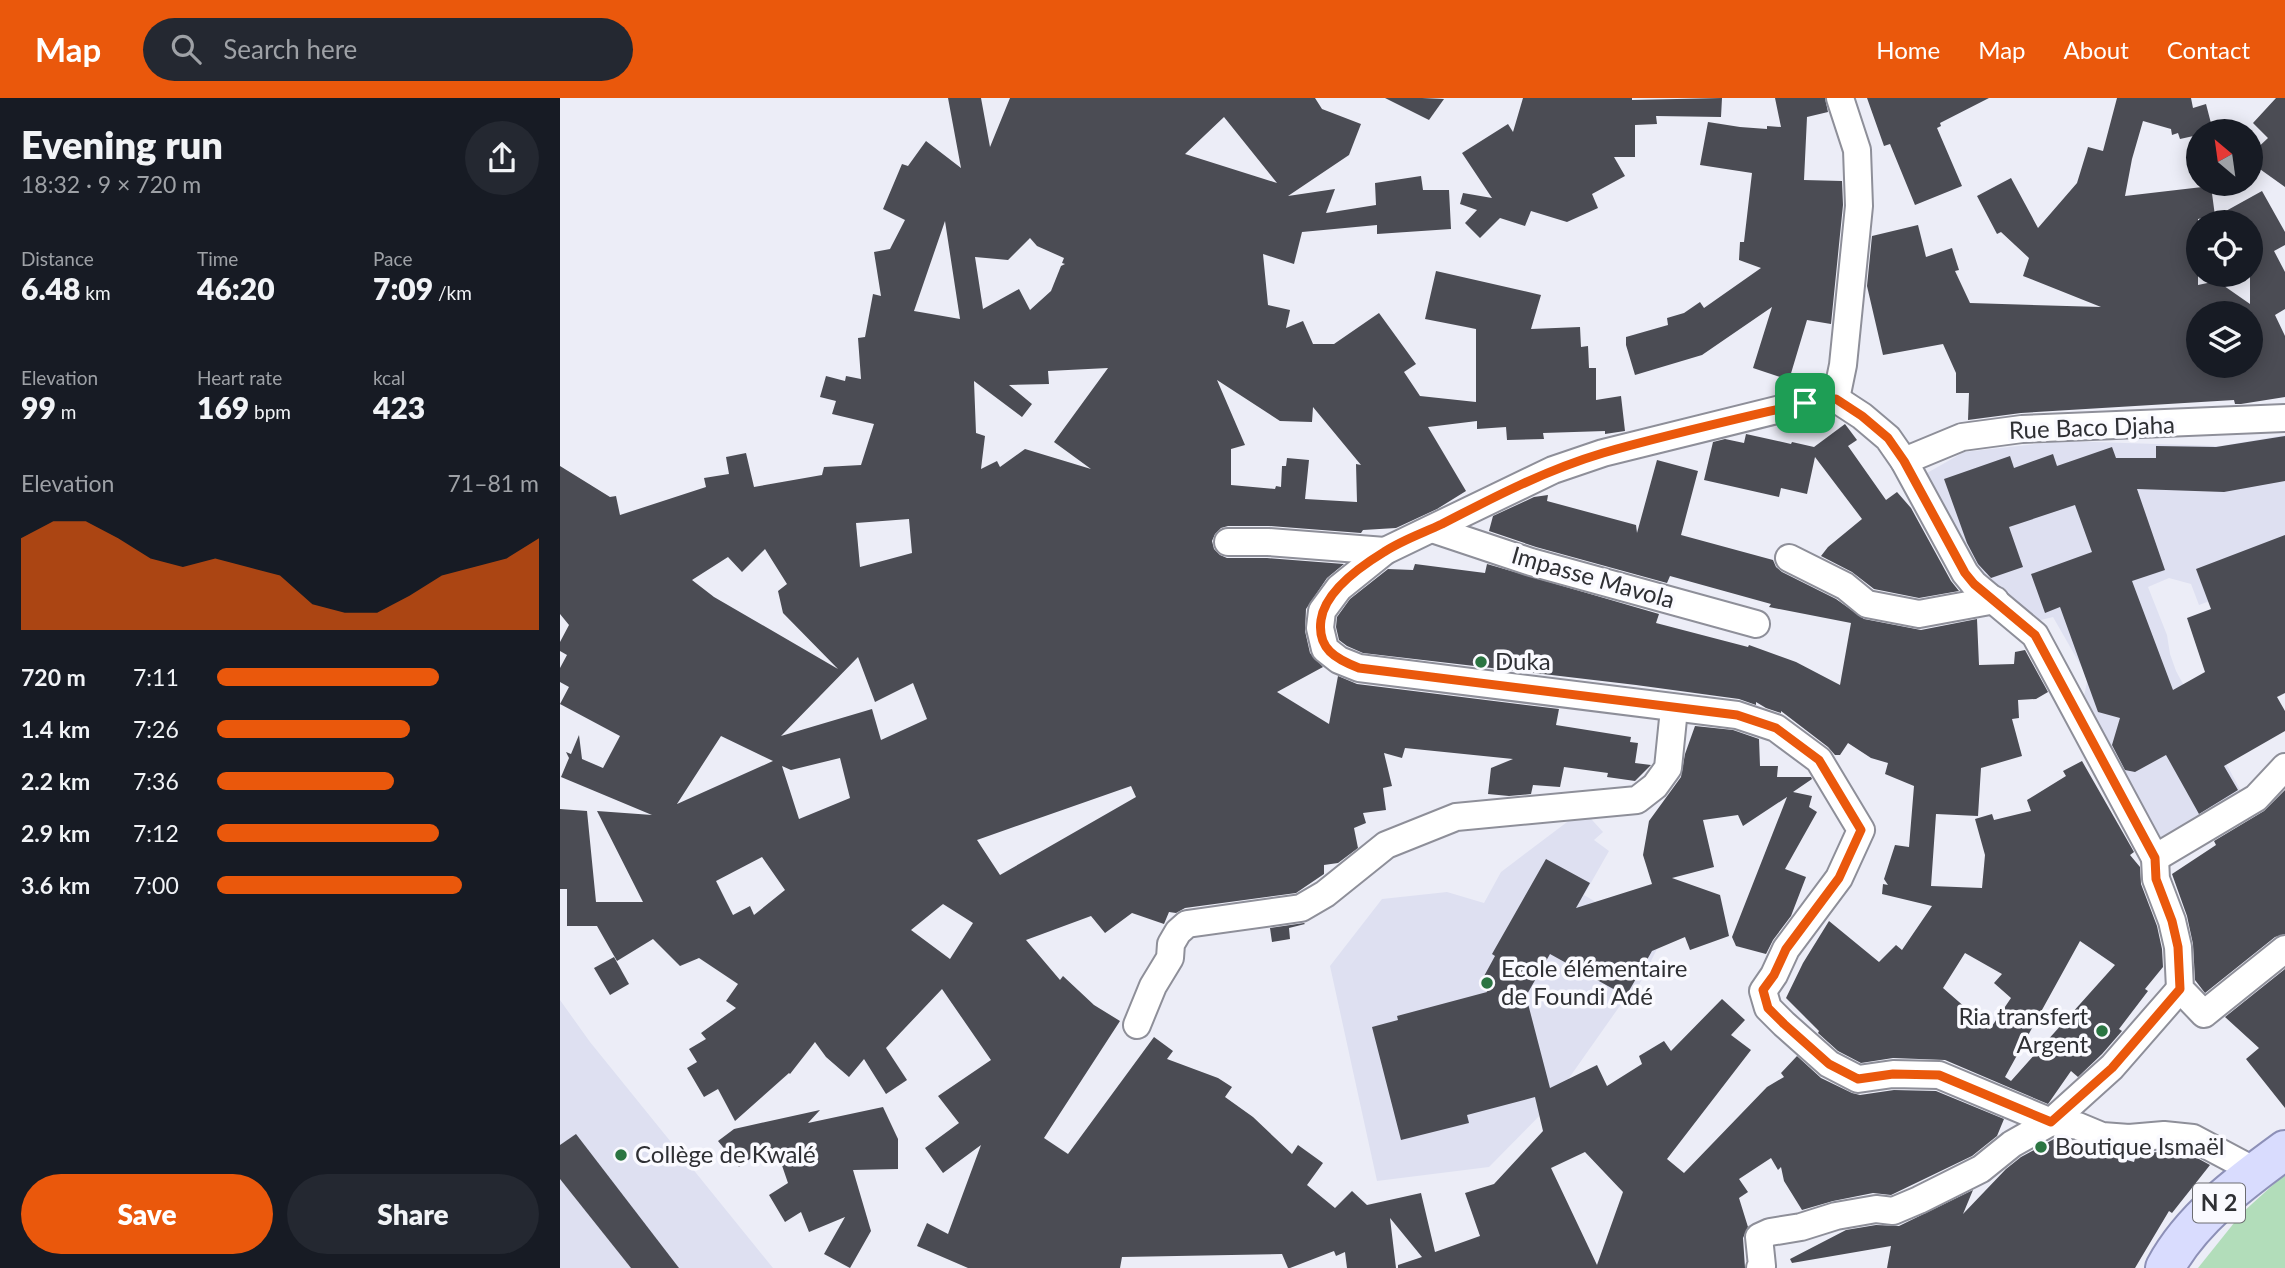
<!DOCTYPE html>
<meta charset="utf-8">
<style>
body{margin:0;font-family:Lato,sans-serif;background:#242831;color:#f1f3f6;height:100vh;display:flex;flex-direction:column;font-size:26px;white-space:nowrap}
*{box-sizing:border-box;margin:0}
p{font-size:23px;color:#9ea1a6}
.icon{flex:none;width:38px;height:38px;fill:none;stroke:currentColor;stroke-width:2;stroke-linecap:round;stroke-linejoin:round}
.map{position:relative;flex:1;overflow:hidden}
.drawer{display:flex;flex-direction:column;background:#171b24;width:560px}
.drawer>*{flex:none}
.needle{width:46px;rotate:331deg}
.controls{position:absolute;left:1626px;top:21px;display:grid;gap:14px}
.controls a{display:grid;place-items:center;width:77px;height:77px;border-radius:50%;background:#171b24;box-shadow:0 4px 18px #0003;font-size:35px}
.pin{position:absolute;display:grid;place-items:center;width:60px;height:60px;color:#fff;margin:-30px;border-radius:14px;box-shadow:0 4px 10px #0006}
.round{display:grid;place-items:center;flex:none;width:74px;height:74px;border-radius:37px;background:#242831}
.headline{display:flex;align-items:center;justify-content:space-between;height:119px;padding:0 21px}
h1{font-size:38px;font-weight:800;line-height:52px}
.stats{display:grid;grid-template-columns:repeat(3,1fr);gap:10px;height:119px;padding:7px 21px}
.stats div{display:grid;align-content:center}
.stats b{font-size:30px;font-weight:800}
.stats small{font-size:19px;font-weight:400}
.stats p{font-size:19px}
.chart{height:196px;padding:14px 21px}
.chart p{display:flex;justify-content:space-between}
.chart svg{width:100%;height:126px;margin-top:7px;fill:#ea580c;opacity:.7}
.cta{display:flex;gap:14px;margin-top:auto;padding:14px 21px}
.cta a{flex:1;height:80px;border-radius:42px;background:#ea580c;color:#fff;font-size:28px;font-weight:800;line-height:80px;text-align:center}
.cta a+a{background:#242831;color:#f1f3f6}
ul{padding:0 21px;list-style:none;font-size:23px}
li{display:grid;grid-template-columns:112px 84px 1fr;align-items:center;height:52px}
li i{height:18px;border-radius:9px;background:#ea580c}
header{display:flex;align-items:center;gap:42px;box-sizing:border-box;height:98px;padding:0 35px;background:#ea580c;color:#fff}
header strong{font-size:33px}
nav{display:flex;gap:38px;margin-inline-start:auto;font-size:24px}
.search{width:490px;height:63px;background:#242831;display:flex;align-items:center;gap:18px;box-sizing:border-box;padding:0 24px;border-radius:38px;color:#9ea1a6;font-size:26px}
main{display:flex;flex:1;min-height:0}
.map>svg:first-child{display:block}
.built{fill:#dee0f1}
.green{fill:#b2ddba}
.building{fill:#4b4c54;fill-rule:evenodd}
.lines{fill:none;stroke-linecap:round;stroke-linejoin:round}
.street-casing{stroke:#8e8f99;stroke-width:30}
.primary-casing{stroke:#8d90b7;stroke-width:42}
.street{stroke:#fff;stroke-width:26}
.primary{stroke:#d9dcfe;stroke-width:38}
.route-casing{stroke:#fff;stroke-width:14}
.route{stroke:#ea580c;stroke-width:9}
.poi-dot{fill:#2b7542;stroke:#fafaff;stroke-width:2.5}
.labels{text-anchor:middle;stroke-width:7;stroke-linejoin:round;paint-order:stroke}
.shield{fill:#fafaff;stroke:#6c6d71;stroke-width:2}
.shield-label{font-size:23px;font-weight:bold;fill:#2f3034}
.street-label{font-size:24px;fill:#2f3034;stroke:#fafaff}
.poi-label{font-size:24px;fill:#2f3034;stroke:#fafaff;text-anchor:start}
</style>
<header>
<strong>Map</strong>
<div class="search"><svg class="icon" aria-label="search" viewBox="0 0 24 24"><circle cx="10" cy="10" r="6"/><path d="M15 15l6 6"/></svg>Search here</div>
<nav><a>Home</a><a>Map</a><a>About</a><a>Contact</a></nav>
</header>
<main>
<section class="drawer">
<div class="headline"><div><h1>Evening run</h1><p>18:32 · 9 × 720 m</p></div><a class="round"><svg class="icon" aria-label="share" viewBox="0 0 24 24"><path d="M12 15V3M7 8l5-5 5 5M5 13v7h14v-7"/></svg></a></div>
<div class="stats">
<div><p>Distance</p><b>6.48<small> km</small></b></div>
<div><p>Time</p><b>46:20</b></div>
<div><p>Pace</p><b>7:09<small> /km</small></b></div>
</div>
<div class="stats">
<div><p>Elevation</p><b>99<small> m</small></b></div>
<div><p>Heart rate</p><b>169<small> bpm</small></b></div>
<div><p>kcal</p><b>423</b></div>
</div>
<div class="chart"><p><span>Elevation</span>71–81 m</p>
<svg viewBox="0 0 160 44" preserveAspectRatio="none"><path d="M0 44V12L10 6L20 6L30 12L40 19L50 22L60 19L70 22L80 25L90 35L100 38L110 38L120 32L130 25L140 22L150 19L160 12V44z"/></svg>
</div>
<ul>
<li><b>720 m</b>7:11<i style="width:69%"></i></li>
<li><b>1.4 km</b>7:26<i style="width:60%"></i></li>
<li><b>2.2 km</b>7:36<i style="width:55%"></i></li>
<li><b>2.9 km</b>7:12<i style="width:69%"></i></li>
<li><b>3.6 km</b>7:00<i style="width:76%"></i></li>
</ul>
<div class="cta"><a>Save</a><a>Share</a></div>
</section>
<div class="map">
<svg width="1725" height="1170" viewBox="0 0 1725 1170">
<rect width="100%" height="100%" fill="#ecedf7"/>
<g class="built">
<polygon points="1725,337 1725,475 1639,507 1631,486 1609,480 1588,489 1607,537 1610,556 1616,573 1682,695 1603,744 1564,673 1559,672 1549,654 1551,648 1524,598 1528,580 1493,519 1477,523 1426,485 1360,379 1404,354 1502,343 1660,348"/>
<polygon points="1023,712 1043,734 1034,742 1049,753 1024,797 1101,843 1070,905 1064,902 990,1007 929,1069 817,1083 770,868 822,801 887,794 924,805 941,774"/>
<polygon points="0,902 30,944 213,1170 0,1170"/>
</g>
<polygon class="green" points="1725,1076 1725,1170 1638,1170 1682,1115"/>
<g class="building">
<path d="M388,0H421L430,49L450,0H755L762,11L801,26L789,57L728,98L775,91L766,115L816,107L815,85L861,78L863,92H889L891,131L817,136V127L742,134L734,166L703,156L708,207L730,212L726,230L743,223L753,246H774L819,215L856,266L844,274L860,298L916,304V231L865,221L876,173L981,197L971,231L1020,229L1021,249L1028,248L1029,270H1036V302L1061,298L1065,333L1045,336V333L983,335L984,341L947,342L946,329L917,331V323L868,329L906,393L877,411L836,430L803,432L801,435L709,428H668L661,430L655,436L652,443L654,451L660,457L667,460H707L784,466L767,480L746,511L745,533L750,555L763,569L717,594L769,626L778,578L797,586L999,611L996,627L1071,639L1070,644L1078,645L1075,665L1091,667L1075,683L1047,679L1048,675L1004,669L1000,689L973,687L971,696L949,698L928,696L931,670L953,661L845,650L842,660L824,655L832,688L823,690L826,712L803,715L806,725L794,730L798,750L778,765L764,767V776L736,795L625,810L616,815L609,814L604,826L572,815L545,835L531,818L466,842L500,882L503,878L534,907L560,923L484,1040L508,1056L594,939L613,953L607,961L658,980L672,989L665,999L693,1019L732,1056L738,1047L763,1065L747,1087L775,1110L792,1093L807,1107L861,1095L875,1154L920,1138L905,1095L934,1086L983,1033L975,999L907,1017L909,1025L841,1042L812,929L838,922L837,918L927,894L923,880L935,858L932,856L986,761L1030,785L1016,810L1092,786L1083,757L1089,723L1121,679L1125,656L1135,628L1173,632L1199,641L1200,668H1218L1217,679H1251L1252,681L1233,694L1252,698L1249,709L1257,714L1225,771L1246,779L1231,818L1213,842L1206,856L1176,848L1172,839L1227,699L1183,728L1178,717L1143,722L1154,769L1112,780L1160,797L1169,838L1130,852L1125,839L1092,853L1066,898L990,856L966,898L990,990L1037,967L1047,988L1082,966L1079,958L1104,943L1111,953L1162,901L1185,922L1171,937L1191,952L1107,1061L1124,1075L1207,989L1224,979L1221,975L1237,958L1261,980L1292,995L1300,997L1334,992L1376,993L1444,1021L1437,1038L1412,1058L1331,1097L1313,1095L1273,1103L1242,1112L1224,1083L1221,1069L1218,1072L1211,1060L1179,1081L1188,1094L1179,1100L1188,1129L1183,1140L1185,1170H838V1167L862,1159L830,1120L836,1170H787L785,1154L776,1158L774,1153L730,1170H728L722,1156L562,1159L560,1170H408L357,1148L367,1125L388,1136L421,1047L383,1075L365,1050L399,1025L378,998L431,962L382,891L326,950L347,982L326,996L304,961L289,979L266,959L255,944L230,976L229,975L175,1023L158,991L144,999L127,970L137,964L129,951L146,941L141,935L176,910L166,903L178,886L139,860L120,868L93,841L57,863L37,828H7V791H0V711L27,713L36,804H83L37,713L92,717L1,679L9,660L6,654L11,656L19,637L22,661L43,670L60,638L0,606L9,589L0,584V570L7,557L0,553V544L9,527L0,516V368L50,399L56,398L60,417L146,389L144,380L169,376L166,359L186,355L194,389L262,377L264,369L301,367L314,326L272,316L276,303L260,299L266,278L285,283L286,278L301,281L298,240L305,239L313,196L321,198L314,154L330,151L345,122L323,111L342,66L348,68L366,43L401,70ZM664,19L717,85L625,56ZM385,123L400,221L354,213ZM470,140L477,148L504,160L502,165L505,166L501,168L491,193L470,212L459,191L423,211L415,159L448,162ZM548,270L494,344L531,371L465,351L440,369L437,363L421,371L425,338L416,335L414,283L462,319L472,306L449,287L489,286L488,273ZM657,282L720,323L752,324L753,309L801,367L796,366L797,404L745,401L749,362L727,360L726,368H722L721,389L716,388L715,391L671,387V351L685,347ZM349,421L352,455L300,469L296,425ZM205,451L227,486L218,493L223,515L278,571L154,499L132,482L168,459L182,474ZM298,559L315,604L353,585L367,621L321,642L312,611L221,638ZM161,638L213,663L117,706ZM280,660L290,700L239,721L222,668L231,672ZM571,688L576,699L440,777L417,742ZM202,759L225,792L194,817L190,808L173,817L156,783ZM383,806L413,825L390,861L351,832ZM1025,1054L1063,1094L1037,1167L991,1070Z"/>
<polygon points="825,0 862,0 884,1 869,22"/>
<polygon points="963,0 1072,0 1072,2 1162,0 1161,19 1096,18 1097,26 1075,27 1075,59 1054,59 1065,78 1032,96 1038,110 1007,124 971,113 965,128 940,120 920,140 905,125 917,112 900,106 903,95 932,100 902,55 948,26 953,34"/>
<polygon points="1215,0 1265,0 1268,14 1247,19 1244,82 1282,83 1283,107 1271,226 1247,222 1229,282 1193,270 1212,209 1142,257 1075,277 1066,247 1066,239 1108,227 1107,220 1124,215 1140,204 1144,210 1201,170 1179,162 1180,144 1184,144 1192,75 1140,67 1148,24 1180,29 1207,31 1207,28 1221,29"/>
<polygon points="1307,0 1429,0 1380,25 1381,28 1377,30 1402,88 1355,107 1330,46 1324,48"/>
<path d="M1557,0H1631L1633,10L1646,6L1653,33H1638V37L1620,41L1618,35L1612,37L1611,31L1583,23L1572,61L1565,98L1651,88L1655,118L1638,121V187L1657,183L1690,206V124H1646L1702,93L1725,134V147L1714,153L1725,174V211L1715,217L1725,238V299L1681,306H1675L1674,302L1461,315L1408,322L1409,295H1396V275L1383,246L1323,257L1307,188L1312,138L1358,127L1366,159L1392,150L1399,172L1395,173L1410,205L1541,209L1463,178L1469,160L1441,134L1437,136L1417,98L1451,80L1478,130L1517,85L1528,49L1543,53ZM1638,215H1690V268H1638Z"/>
<polygon points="1716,0 1725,0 1725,89 1690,64 1690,57 1708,40 1693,25"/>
<polygon points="1285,326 1297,342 1288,348 1326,402 1337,394 1351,410 1391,483 1399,493 1359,500 1314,491 1292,474 1261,458 1268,449 1302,421 1255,359 1247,396 1221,390 1219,399 1144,382 1153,344 1165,341 1184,345 1186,336 1231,346 1232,344 1254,349"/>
<polygon points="1725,338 1725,383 1664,394 1577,391 1605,472 1572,483 1613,592 1645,574 1627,520 1651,511 1636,471 1725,437 1725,595 1717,599 1725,613 1725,633 1664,668 1678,692 1639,716 1606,657 1575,674 1565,672 1552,647 1560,620 1538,614 1500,509 1485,515 1471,476 1532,454 1515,407 1449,429 1463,469 1431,480 1418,466 1407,445 1384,381 1450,358 1454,370 1493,356 1497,368 1552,349 1556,360 1596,360 1596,348 1656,349"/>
<path d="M1097,362L1138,373L1121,437L1213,462L1216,469L1222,474L1276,501L1304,521L1361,532L1417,521L1419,567L1454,566L1455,554L1465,552L1488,594L1476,601L1458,602L1459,620L1452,621L1462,658L1421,670L1418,718L1376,716L1371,788L1422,790L1425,757L1415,721L1432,716L1434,722L1471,713L1467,702L1506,678L1503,673L1522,663L1574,754L1570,757L1580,769L1581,786L1597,828L1602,851L1603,869L1585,891L1588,893L1559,931L1562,933L1542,956L1518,979L1511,973L1488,1006L1385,962L1333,960L1301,965L1278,953L1258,935L1259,933L1226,900L1243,865L1269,823L1319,864L1336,847L1342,852L1372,808L1322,796L1323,786L1328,787L1324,781L1335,747L1349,749L1354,688L1325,676L1328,665L1311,660L1288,645L1280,657H1275L1268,649L1221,613V615L1206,610L1196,604V607L1179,601L1076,587L803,555L787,548L779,542L776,529L777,519L790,501L828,471L853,472L855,466L925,475L927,466L1099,516L1096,525L1188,549L1189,547L1236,564L1280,587L1291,525L1209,509L1211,506L1110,478L1107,485L976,449L929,433L933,418L974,399L988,397L987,403L1076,427L1077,435ZM1520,843L1555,867L1451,983L1445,979ZM1405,855L1442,876L1434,885L1451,900L1430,931L1383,890Z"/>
<polygon points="1725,692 1725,836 1715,839 1645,895 1635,882 1633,846 1627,818 1612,776 1656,747 1654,743 1704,713"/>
<polygon points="744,825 745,826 729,830 730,841 712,844 710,830"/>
<polygon points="54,859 69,886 50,897 34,870"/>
<polygon points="1725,871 1725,1010 1686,961 1699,950 1665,919"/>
<polygon points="323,1009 338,1041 338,1071 293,1072 311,1133 290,1170 264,1156 285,1119 249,1134 241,1114 225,1124 209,1097 228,1085 216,1050 195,1061 194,1058 179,1069 158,1043 174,1031 260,1012 248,1025"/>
<polygon points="16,1036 119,1170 71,1170 0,1081 0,1047"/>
<polygon points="1494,1041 1574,1064 1576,1057 1604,1053 1628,1055 1650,1067 1612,1115 1609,1113 1575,1170 1327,1170 1331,1148 1232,1165 1230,1161 1286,1132 1316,1127 1339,1128 1413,1092 1403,1116 1446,1071 1461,1059"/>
</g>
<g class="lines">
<defs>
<g id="street">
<polyline points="1276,301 1283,267 1299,108 1297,52 1280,0"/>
<polyline points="1344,363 1402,339 1462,331 1725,320"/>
<polyline points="872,431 971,464 1196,526"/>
<polyline points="668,444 708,444 825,453"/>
<polyline points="1229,460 1285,488 1307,506 1359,516 1435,502"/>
<polyline points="1595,760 1696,700 1725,669"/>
<polyline points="577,927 593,888 610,860 611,846 618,834 627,826 741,810 765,796 826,747 896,719 1077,702 1095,688 1108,670 1114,611"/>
<polyline points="1695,1073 1633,1040 1604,1037 1569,1040 1542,1038 1518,1028 1491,1024 1379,977 1333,976 1298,981 1269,966 1224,926 1208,910 1203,893 1214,877 1226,851 1279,780 1301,732 1259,662 1216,630 1177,617 799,570 779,562 765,551 760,530 762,513 779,490 825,453 993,372 1043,355 1245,305 1276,301 1302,318 1328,340 1344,363 1405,475 1414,486 1475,537 1595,760 1596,781 1612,823 1618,849 1620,891 1644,916 1725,851"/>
<polyline points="1200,1170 1202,1168 1199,1139 1210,1134 1241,1129 1276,1118 1316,1111 1333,1113 1359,1102 1421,1071 1452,1046 1491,1024 1552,969 1620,891"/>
</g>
<path id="primary" d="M1605,1170C1631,1121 1681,1084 1725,1052"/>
</defs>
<use href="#street" class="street-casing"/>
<use href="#primary" class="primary-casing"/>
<use href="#street" class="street"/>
<use href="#primary" class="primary"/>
</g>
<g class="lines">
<defs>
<path id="route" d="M1276,301L1302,318L1328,340L1344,363L1405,475L1414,486L1475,537L1595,760L1596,781L1612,823L1618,849L1620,891L1552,970L1491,1024L1379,977L1333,976L1298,981L1269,966L1224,926L1208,910L1203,892L1214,877L1226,851L1279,780L1301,732L1259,662L1216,630L1177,617L799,570C776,561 757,551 761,522C765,493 801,468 824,454C842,442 863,435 882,426C934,399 986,372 1043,355C1109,336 1177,321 1245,305Z"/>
</defs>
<use href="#route" class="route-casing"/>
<use href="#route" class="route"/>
</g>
<g class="poi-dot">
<circle cx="921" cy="564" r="7"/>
<circle cx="927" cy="885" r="7"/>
<circle cx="1542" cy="933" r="7"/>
<circle cx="1481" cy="1049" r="7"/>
<circle cx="61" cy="1057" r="7"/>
</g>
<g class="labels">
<rect class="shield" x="1633" y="1085.5" width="52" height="39" rx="5"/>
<g class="shield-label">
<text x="1659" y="1113">N 2</text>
</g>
<g class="street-label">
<text transform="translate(1532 330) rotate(-2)" y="8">Rue Baco Djaha</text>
<text transform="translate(1033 480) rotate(16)" y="8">Impasse Mavola</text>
</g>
<g class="poi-label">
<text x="935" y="572">Duka</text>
<text x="941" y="879">Ecole élémentaire<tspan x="941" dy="28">de Foundi Adé</tspan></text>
<text x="1528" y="927" text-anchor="end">Ria transfert<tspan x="1528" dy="28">Argent</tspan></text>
<text x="1495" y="1057">Boutique Ismaël</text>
<text x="75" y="1065">Collège de Kwalé</text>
</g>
</g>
</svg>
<div class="controls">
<a><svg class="needle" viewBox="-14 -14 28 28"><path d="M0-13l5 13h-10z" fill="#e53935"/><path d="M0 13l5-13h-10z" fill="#9ea1a6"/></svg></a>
<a><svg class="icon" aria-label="locate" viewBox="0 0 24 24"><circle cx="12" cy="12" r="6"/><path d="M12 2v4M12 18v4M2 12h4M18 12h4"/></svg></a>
<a><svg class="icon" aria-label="layers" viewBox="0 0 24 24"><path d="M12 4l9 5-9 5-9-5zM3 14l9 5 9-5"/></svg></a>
</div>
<div class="pin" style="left:1245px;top:305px;background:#1e9e55"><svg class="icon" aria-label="arrive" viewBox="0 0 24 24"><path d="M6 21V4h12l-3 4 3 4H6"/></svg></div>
</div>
</main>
